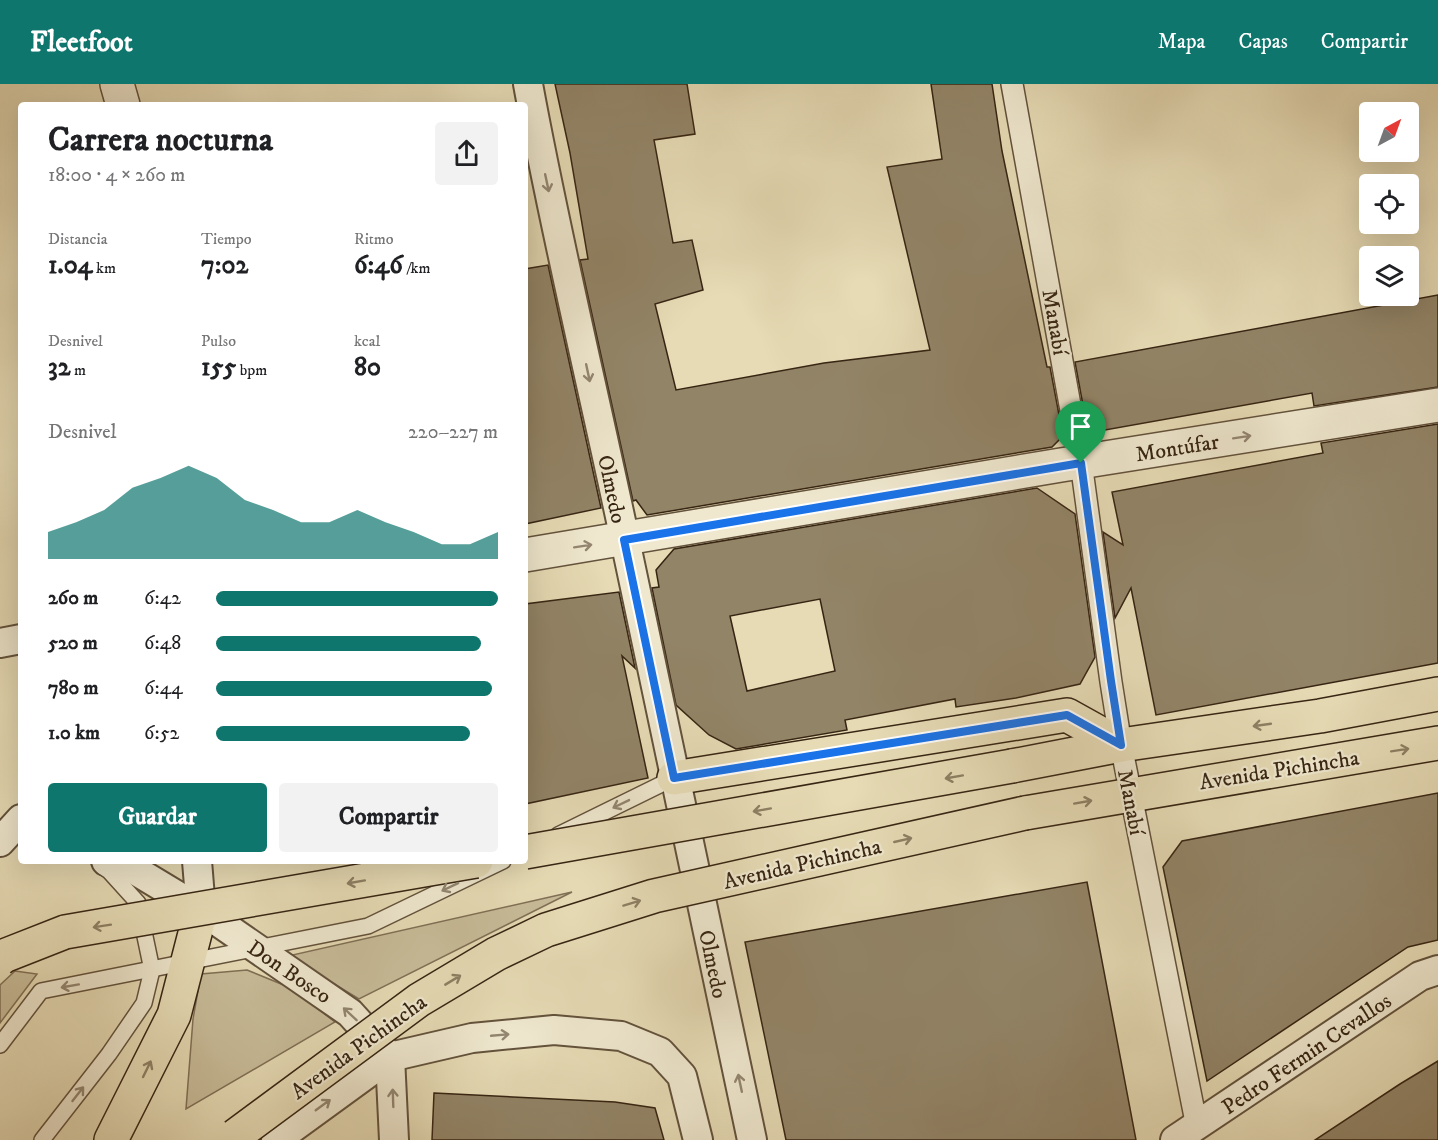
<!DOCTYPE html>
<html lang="es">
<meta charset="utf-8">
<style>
body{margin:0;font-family:"IM FELL DW Pica",serif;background:#f2f2f2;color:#202124;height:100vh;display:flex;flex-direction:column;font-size:22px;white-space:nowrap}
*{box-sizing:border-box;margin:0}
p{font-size:20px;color:#757577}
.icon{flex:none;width:33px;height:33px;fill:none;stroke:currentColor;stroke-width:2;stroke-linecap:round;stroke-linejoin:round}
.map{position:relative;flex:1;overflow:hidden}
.sheet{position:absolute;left:18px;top:18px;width:510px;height:762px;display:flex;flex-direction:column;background:#fff;border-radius:6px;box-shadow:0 6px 24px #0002}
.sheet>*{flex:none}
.needle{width:39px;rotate:41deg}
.buttons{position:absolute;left:1359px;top:18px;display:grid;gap:12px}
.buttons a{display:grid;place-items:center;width:60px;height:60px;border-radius:6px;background:#fff;box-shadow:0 6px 24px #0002;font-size:30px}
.pin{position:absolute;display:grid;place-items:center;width:51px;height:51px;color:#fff;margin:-62px -26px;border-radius:50% 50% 50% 0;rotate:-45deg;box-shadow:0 0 6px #0007}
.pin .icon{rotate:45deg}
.round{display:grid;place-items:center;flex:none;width:63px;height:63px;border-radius:6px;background:#f2f2f2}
.summary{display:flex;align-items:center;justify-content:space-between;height:102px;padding:0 30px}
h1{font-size:33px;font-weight:700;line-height:45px}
.figures{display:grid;grid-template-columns:repeat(3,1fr);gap:9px;height:102px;padding:6px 30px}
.figures div{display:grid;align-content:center}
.figures b{font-size:26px;font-weight:700}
.figures small{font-size:16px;font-weight:400}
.figures p{font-size:16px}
.chart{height:168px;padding:12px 30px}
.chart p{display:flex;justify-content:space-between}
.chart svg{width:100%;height:108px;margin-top:6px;fill:#0f766e;opacity:.7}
.action{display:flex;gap:12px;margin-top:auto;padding:12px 30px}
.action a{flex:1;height:69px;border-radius:6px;background:#0f766e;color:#fff;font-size:24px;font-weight:700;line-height:69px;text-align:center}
.action a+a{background:#f2f2f2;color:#202124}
ul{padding:0 30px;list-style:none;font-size:20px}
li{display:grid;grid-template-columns:96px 72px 1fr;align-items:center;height:45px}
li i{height:15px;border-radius:8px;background:#0f766e}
header{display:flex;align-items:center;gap:36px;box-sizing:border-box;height:84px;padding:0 30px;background:#0f766e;color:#fff}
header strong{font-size:28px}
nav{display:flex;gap:33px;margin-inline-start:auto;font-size:21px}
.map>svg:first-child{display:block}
.green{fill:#c8bc99;stroke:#807056;stroke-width:1.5}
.building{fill:#928467;stroke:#372513;stroke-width:1.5;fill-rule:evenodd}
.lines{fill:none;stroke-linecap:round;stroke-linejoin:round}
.service-casing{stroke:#63523c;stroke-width:18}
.pedestrian-casing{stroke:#63523c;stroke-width:24}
.minor-casing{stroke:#63523c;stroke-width:32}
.tertiary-casing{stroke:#63523c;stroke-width:36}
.primary-casing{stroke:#372513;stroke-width:36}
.service{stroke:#efe8cf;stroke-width:15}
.pedestrian{stroke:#efe8cf;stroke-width:21}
.minor{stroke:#efe8cf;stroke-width:28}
.tertiary{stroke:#efe8cf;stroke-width:33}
.primary{stroke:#e6dbb5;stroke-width:33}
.primary-bridge-casing{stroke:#372513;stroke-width:36;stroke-linecap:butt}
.primary-bridge{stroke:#e6dbb5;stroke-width:33}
.oneway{stroke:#938671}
.oneway2{stroke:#8e8064}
.route-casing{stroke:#fff;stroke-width:12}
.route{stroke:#1a73e8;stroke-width:8}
.labels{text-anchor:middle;stroke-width:4.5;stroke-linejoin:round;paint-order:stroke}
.street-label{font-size:22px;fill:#372513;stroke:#efe8cf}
</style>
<header>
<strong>Fleetfoot</strong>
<nav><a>Mapa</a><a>Capas</a><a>Compartir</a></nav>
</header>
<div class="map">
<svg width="1438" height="1056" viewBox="0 0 1438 1056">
<rect width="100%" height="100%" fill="#e6dbb5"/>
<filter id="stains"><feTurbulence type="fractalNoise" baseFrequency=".00333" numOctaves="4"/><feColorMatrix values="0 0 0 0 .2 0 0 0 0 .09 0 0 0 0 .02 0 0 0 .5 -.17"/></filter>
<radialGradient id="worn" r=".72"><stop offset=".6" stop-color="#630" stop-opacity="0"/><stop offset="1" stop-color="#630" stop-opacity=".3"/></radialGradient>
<g class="green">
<polygon points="572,808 359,915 288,872"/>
<polygon points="247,886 291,904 335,938 186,1025 193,935 201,890"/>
<polygon points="15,887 37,890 0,939 0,901"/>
</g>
<g class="building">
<polygon points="555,0 687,0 695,50 654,56 673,159 692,156 703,206 655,220 676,306 824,279 930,266 887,83 942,75 931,0 992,0 1002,67 1047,283 1050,283 1063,352 1052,363 647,431 636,416 633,417 580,176 588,175 570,69"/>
<polygon points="548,181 601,424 525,440 525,185"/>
<polygon points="1438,211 1438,303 1314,322 1312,309 1105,346 1085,332 1075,278"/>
<polygon points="1438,340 1438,579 1156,631 1131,504 1115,534 1103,448 1123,461 1112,408 1323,369 1321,359"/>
<path d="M1037,404L1075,430L1095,573L1080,600L1016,614L956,623L955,615L845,636L847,646L736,665L709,651L676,621L652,504L659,503L656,486L674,465ZM820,515L835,587L747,607L730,532Z"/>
<polygon points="619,508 635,584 622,572 648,694 525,720 525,520"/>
<polygon points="1438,709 1438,856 1408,863 1207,997 1163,783 1182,757"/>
<polygon points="1087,798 1136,1056 786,1056 745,858"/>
<polygon points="1438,977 1438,1056 1315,1056 1400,1000"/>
<polygon points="434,1009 615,1018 655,1024 664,1056 432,1056"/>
</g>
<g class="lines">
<defs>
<g id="service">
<polyline points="558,751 674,694"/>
<polyline points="0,961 41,907 368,842 503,777"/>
<polyline points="42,1056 109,970 144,919 152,886 138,819 109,787 103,783"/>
</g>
<polyline id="pedestrian" points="1012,0 1083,393 1111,598 1121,661 1197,1043"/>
<g id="minor">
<path d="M528,0C556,153 593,304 625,456C666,656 709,856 752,1056"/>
<polyline points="0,559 21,555"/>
<polyline points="0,758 21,735"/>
<polyline points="106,777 133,785 201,826 350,929 390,973 394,1056"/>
<polyline points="197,777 201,826"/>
<polyline points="276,1056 390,973 472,954 554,946 621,952 660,968 682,992 698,1056"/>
<polyline points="1175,1056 1420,892 1438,886"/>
</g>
<g id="tertiary">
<polyline points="117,0 123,21"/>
<polyline points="525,471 1061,381 1438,321"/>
</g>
<g id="primary">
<polyline points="1012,682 1121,661 1320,632 1438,610"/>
<polyline points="674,694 1067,631 1121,661"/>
<polyline points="1025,729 1438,659"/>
<polyline points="111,1056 174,931 201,826"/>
</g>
</defs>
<use href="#service" class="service-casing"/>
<use href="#pedestrian" class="pedestrian-casing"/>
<use href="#minor" class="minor-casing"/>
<use href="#tertiary" class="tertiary-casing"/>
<use href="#primary" class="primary-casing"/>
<use href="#service" class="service"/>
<use href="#pedestrian" class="pedestrian"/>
<use href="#minor" class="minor"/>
<use href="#tertiary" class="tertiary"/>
<use href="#primary" class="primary"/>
<defs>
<g id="primary-bridge">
<polyline points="525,768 1012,682"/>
<polyline points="0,875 4,872 65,848 476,777"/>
<polyline points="235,1052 419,916 496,870 546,846 654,812 1025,729"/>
</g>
</defs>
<use href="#primary-bridge" class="primary-bridge-casing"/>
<use href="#primary-bridge" class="primary-bridge"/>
</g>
<defs><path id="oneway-shaft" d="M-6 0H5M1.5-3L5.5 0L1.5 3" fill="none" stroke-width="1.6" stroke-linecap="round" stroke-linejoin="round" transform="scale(1.5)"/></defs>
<g class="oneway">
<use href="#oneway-shaft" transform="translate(547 99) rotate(78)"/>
<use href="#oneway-shaft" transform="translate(588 289) rotate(78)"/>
<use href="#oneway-shaft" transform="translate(1242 353) rotate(-9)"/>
<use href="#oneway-shaft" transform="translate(583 462) rotate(-9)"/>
<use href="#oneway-shaft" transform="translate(621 720) rotate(154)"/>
<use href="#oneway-shaft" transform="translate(450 803) rotate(154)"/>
<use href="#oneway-shaft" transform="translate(70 902) rotate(170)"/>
<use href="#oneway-shaft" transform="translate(350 930) rotate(-137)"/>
<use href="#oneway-shaft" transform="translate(500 951) rotate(-5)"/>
<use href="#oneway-shaft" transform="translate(740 999) rotate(-102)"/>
<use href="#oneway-shaft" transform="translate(78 1010) rotate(-52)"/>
<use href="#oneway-shaft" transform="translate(393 1014) rotate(-92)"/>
<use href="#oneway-shaft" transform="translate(323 1021) rotate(-36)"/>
</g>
<g class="oneway2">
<use href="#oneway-shaft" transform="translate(1262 641) rotate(172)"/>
<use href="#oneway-shaft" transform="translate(1400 666) rotate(-9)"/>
<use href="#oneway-shaft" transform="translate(954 693) rotate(170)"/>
<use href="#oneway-shaft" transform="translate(1083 718) rotate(-10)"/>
<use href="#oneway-shaft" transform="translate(762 726) rotate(170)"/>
<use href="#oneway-shaft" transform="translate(903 756) rotate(-13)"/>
<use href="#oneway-shaft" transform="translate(356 798) rotate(170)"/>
<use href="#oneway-shaft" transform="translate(632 819) rotate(-17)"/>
<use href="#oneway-shaft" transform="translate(102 842) rotate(171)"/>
<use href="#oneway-shaft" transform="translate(453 896) rotate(-31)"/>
<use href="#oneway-shaft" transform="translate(147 985) rotate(-64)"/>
</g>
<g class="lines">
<defs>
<polygon id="route" points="1081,379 1111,597 1121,661 1067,631 674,694 624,456"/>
</defs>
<use href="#route" class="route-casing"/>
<use href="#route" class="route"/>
</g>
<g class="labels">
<g class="street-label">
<text transform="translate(1056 238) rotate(80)" y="8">Manabí</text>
<text transform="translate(1177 363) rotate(-9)" y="8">Montúfar</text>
<text transform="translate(613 405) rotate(78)" y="8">Olmedo</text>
<text transform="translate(1279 685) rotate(-9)" y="8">Avenida Pichincha</text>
<text transform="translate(1132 718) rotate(79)" y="8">Manabí</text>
<text transform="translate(802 779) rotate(-13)" y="8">Avenida Pichincha</text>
<text transform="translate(714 880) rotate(78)" y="8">Olmedo</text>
<text transform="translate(290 887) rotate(34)" y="8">Don Bosco</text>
<text transform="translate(358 962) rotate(-36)" y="8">Avenida Pichincha</text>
<text transform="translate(1306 969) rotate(-34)" y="8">Pedro Fermin Cevallos</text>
</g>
</g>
<rect width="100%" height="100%" filter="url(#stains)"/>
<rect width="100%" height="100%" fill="url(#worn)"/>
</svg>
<div class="buttons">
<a><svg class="needle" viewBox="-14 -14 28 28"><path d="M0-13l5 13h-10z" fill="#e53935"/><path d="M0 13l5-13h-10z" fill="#757577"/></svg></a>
<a><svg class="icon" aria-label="locate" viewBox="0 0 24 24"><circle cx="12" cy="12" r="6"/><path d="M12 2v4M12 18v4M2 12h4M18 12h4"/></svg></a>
<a><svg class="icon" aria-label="layers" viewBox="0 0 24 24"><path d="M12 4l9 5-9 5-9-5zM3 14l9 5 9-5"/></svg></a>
</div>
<div class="pin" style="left:1081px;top:379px;background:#1e9e55"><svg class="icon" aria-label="arrive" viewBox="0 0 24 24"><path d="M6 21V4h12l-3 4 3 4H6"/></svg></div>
<section class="sheet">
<div class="summary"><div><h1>Carrera nocturna</h1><p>18:00 · 4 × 260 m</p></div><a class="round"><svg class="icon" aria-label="share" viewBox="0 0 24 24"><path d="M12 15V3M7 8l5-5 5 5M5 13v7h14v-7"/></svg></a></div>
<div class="figures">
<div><p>Distancia</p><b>1.04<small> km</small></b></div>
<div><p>Tiempo</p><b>7:02</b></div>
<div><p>Ritmo</p><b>6:46<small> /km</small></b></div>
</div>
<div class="figures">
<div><p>Desnivel</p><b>32<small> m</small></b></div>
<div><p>Pulso</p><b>155<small> bpm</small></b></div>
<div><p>kcal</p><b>80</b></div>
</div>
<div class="chart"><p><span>Desnivel</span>220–227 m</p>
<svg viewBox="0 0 160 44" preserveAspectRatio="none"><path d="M0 44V33L10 29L20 24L30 15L40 11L50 6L60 11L70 20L80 24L90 29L100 29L110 24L120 29L130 33L140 38L150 38L160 33V44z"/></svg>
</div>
<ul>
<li><b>260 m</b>6:42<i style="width:100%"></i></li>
<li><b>520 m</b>6:48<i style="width:94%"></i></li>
<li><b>780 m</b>6:44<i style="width:98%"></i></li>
<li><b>1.0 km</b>6:52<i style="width:90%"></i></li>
</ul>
<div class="action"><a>Guardar</a><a>Compartir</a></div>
</section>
</div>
